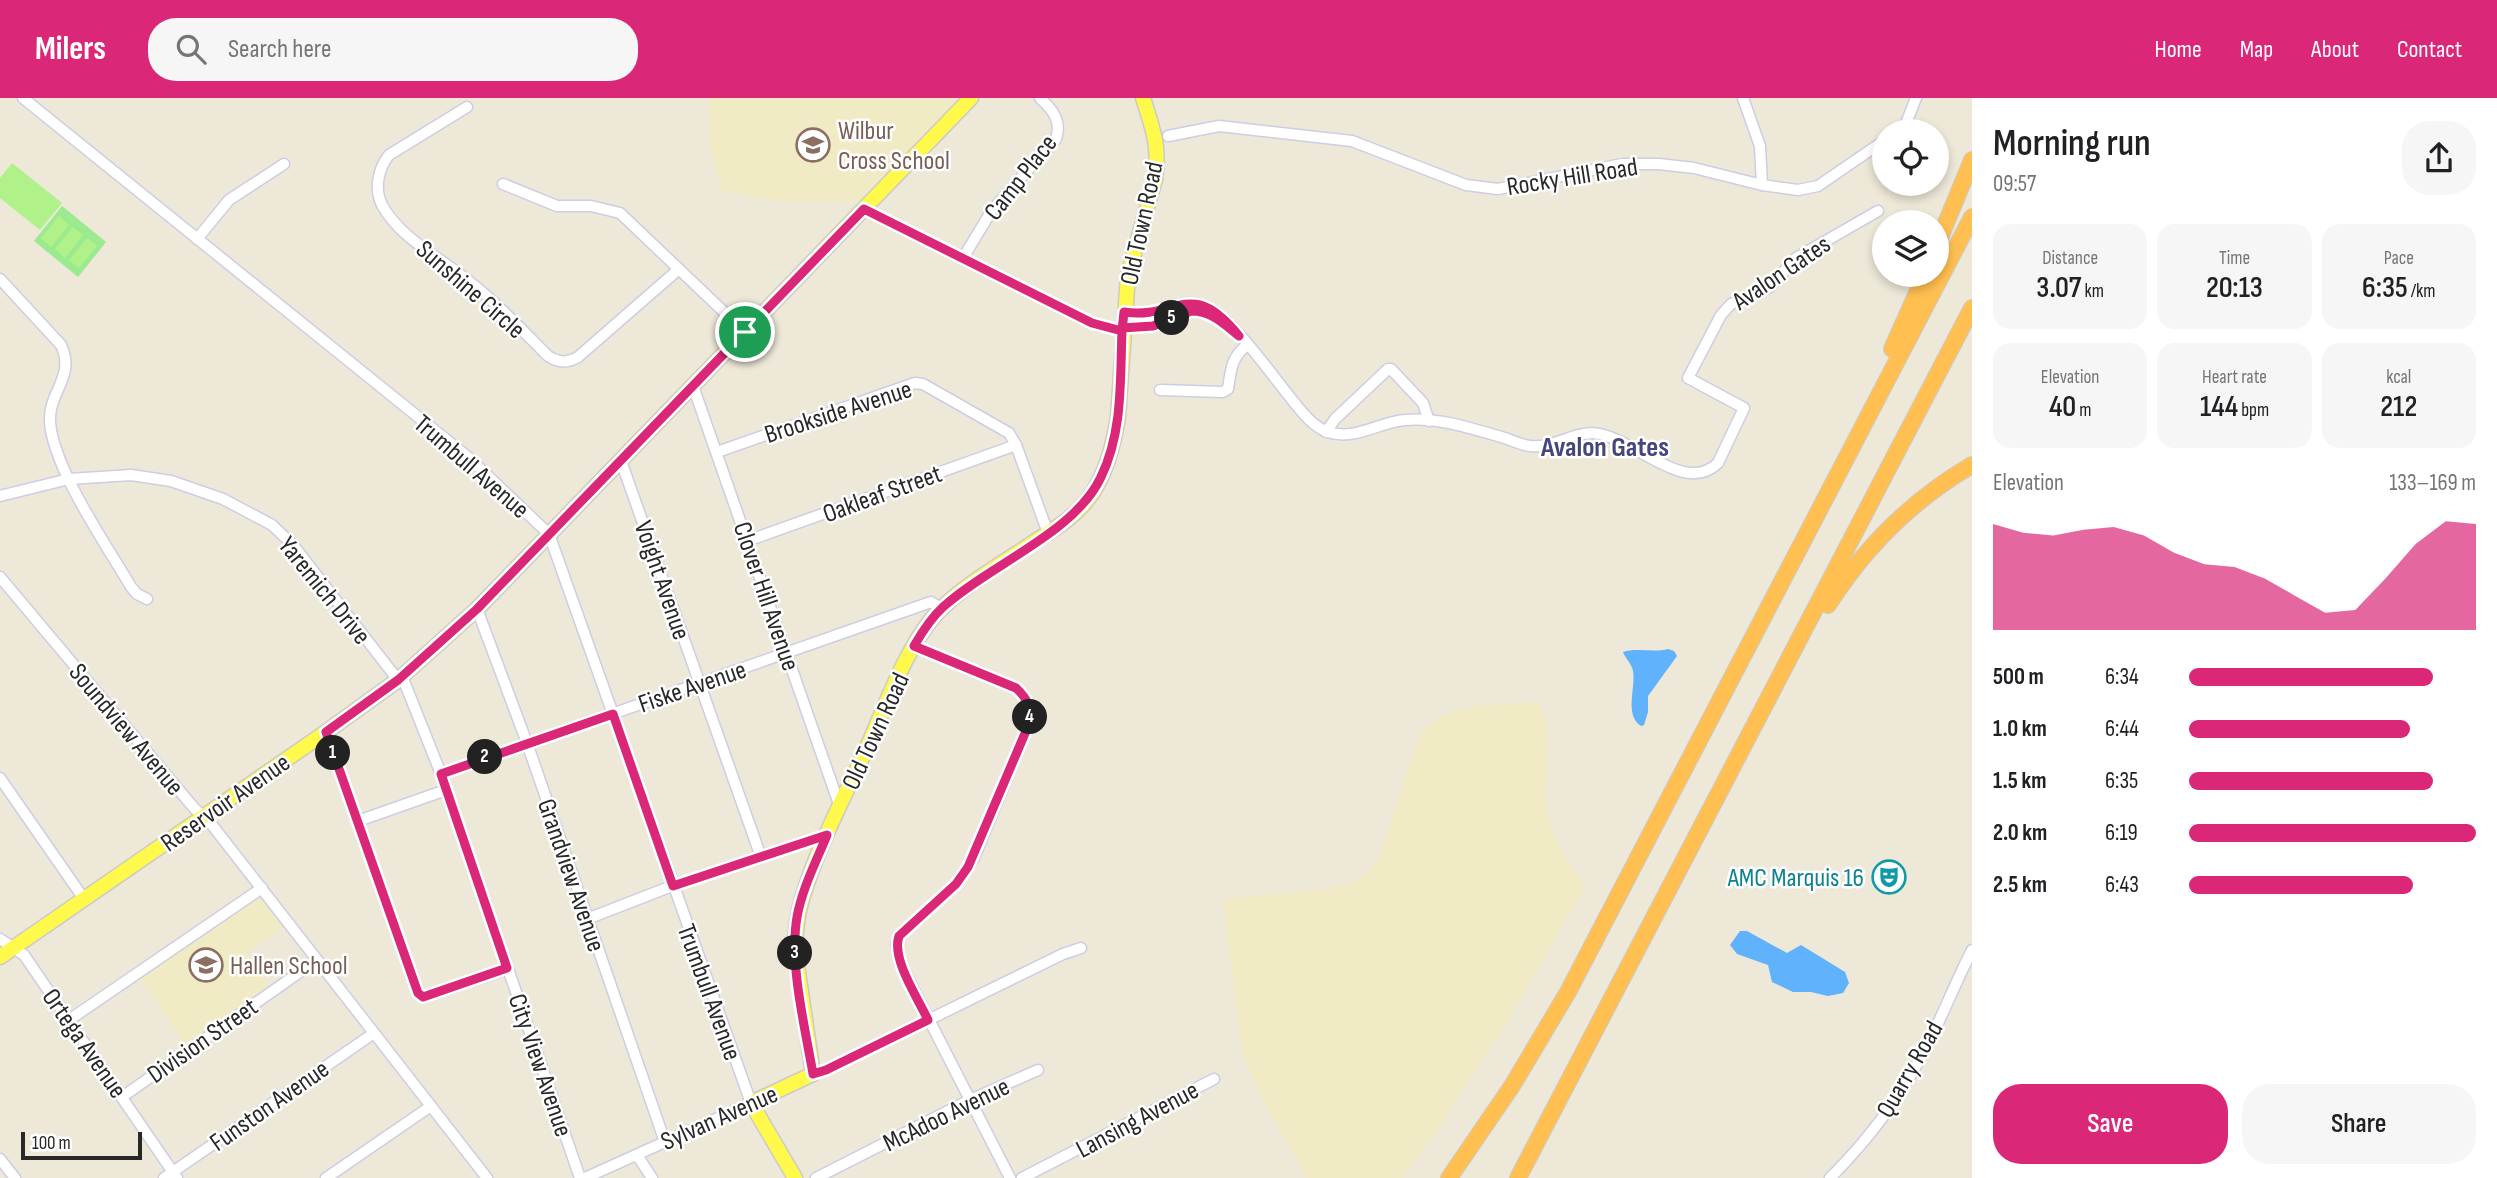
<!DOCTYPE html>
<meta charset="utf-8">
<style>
body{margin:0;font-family:"Sofia Sans Condensed",sans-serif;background:#f6f6f6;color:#202124;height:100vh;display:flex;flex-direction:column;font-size:26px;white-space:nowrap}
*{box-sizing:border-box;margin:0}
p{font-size:23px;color:#757577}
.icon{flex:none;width:38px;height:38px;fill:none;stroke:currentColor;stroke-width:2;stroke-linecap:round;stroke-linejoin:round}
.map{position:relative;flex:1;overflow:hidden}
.drawer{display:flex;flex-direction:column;background:#fff;width:525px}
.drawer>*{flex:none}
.fabs{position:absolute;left:1872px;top:21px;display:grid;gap:14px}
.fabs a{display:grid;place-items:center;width:77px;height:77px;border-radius:50%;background:#fff;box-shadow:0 4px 10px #0003;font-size:35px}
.scale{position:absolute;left:21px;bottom:18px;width:121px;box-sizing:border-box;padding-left:7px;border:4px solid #282828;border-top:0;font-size:19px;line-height:24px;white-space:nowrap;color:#282828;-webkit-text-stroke:5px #fff;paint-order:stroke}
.pin{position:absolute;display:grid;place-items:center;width:60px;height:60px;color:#fff;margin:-30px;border:4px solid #fff;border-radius:50%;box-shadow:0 2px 7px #0007}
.km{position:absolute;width:35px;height:35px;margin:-18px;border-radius:50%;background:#222;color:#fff;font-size:19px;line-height:35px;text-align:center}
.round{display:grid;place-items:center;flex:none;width:74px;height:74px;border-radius:28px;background:#f6f6f6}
.overview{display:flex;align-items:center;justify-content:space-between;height:119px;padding:0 21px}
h1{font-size:38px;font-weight:600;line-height:52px}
.metrics{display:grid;grid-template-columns:repeat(3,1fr);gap:10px;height:119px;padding:7px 21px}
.metrics div{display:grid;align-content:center;border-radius:18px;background:#f6f6f6;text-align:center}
.metrics b{font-size:30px;font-weight:600}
.metrics small{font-size:19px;font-weight:400}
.metrics p{font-size:19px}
.chart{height:196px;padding:14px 21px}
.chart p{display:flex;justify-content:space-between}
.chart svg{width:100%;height:126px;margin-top:7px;fill:#db2777;opacity:.7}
.primary-button{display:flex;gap:14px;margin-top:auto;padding:14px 21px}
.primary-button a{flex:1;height:80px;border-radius:28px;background:#db2777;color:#fff;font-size:28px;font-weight:600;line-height:80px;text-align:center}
.primary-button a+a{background:#f6f6f6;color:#202124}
ul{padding:0 21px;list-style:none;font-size:23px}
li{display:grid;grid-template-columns:112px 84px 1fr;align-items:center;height:52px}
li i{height:18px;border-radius:9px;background:#db2777}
header{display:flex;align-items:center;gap:42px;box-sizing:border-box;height:98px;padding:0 35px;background:#db2777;color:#fff}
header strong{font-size:33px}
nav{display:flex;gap:38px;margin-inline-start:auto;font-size:24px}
.search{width:490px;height:63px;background:#f6f6f6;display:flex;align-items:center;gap:18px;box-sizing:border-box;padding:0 24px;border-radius:28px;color:#757577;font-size:26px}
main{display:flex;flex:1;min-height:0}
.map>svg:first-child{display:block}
.education{fill:#f1ebc5}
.green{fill:#9bea8e}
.pitch{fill:#b0f289}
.water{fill:#5fb2fb}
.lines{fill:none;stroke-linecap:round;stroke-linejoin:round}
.minor-casing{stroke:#cecde3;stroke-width:13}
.major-casing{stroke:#cbcbcb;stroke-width:17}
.highway-casing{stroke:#cbcbcb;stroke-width:18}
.minor{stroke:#fff;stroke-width:10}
.major{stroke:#fff94b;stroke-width:14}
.highway{stroke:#ffbf51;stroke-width:16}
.route-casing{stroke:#fff;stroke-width:14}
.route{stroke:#db2777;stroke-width:9}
.labels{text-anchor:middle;stroke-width:5;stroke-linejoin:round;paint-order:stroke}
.education-label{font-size:26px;fill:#785e54;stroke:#fff;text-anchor:start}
.street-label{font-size:26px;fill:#282828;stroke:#fff}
.culture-label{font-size:26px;fill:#0d838f;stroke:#fff;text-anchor:end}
.neighbourhood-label{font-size:28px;font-weight:bold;fill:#46457d;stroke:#fff}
</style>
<header>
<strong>Milers</strong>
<div class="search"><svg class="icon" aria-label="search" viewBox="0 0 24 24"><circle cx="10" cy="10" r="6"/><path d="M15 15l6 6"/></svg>Search here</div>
<nav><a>Home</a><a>Map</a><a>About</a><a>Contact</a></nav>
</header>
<main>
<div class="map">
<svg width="1972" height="1080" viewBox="0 0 1972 1080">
<rect width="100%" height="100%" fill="#ede8d8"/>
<g class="education">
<polygon points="709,0 962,0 862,103 792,104 748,99 721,92 709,41"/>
<polygon points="1539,604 1547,626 1548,639 1545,696 1551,730 1561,752 1585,788 1520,903 1437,1033 1401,1080 1307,1080 1261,998 1242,954 1223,801 1330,790 1354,784 1363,778 1380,758 1413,655 1423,632 1443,617 1456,613 1484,607"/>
<polygon points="258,799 262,800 285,829 246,855 268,888 185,946 140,880"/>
</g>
<polygon class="green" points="62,108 106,144 78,179 34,143"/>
<g class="pitch">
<polygon points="12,65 62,105 40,132 0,100 0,80"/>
<polygon points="59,118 69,127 51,149 41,140"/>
<polygon points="73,129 83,137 65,160 55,151"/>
<polygon points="87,140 97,148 79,170 69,162"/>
</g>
<g class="water">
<path d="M1668,551L1674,553L1677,558L1648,598V614L1644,627L1641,628C1624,617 1636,590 1633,573C1632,566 1625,560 1623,554C1637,549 1653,555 1668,551Z"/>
<polygon points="1740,833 1747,833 1787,855 1801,847 1845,874 1849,885 1843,895 1828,898 1811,894 1793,894 1772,884 1768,867 1737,856 1730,847"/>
</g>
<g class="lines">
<defs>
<g id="minor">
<polyline points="23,0 469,360 549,436 751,1005 585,1080"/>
<polyline points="1743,0 1760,48 1762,87"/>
<path d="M467,9L389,57C378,71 374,91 382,107C400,140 439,159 466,181C496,204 522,232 548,258C559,265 567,265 578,259L679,171"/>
<polyline points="1897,33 1905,28 1916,0"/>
<polyline points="1168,38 1219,28 1352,43 1466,87 1498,91 1622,66 1659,66 1694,70 1762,87 1798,92 1818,88 1885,42"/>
<polyline points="503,86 557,108 591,108 620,115 745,234"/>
<polyline points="864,111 1092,225 1122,233"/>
<polyline points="197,141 229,102 284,66"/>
<path d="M963,160L992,112L1056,41C1062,23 1053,12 1040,0"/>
<path d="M0,181L61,247C76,279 48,294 50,324C53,370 107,448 131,489L137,496L147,501"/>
<path d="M1124,214C1131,215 1138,217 1145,216C1165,213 1180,201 1201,207C1231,216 1272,278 1293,303C1302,314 1313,329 1328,334C1355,343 1379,324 1405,322C1439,319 1473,331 1505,340C1513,343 1522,347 1530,348C1552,351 1571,335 1592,335C1633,337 1683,399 1718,365L1744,310L1688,280L1721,217L1731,206L1770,189L1796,160L1878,113"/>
<polyline points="1122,230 1153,228 1191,213 1206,215"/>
<polyline points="693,288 840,709"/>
<path d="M1160,292L1223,294L1228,291C1231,271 1231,260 1247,247"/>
<polyline points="1326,334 1335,321 1388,271 1391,271 1423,305 1429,323"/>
<polyline points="717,354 915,285 923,286 1009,335 1016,347 1048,435"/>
<polyline points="621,363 761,759"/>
<polyline points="0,398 69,381 131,377 171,383 223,401 272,427 293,447 398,582"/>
<polyline points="747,443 1016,347"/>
<polyline points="0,479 194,710 212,727 487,1080"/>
<polyline points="477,511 527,645 665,1044"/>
<path d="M914,548L1016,590C1029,601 1031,610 1029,626L974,760L956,786L899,838L896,846L900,865L1010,1080"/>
<polyline points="402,578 441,676 580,1080"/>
<polyline points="326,634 418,895 425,898 507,871"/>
<polyline points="441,676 931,504 941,510"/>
<polyline points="0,680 84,801"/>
<polyline points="358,723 446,692"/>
<polyline points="587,821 672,788 827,737"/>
<polyline points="0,841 24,857 177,1080"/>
<polyline points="69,922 262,790"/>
<polyline points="813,976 826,972 1063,856 1081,850"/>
<polyline points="122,999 317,862"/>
<polyline points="637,1057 652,1080"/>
<polyline points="0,1061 15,1080"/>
<polyline points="164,1080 374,935"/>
<polyline points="326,1080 431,1008"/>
<polyline points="816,1080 970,1002 1038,972"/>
<polyline points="1022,1080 1214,981"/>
<path d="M1830,1080C1866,1044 1897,1004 1921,959C1940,925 1954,887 1972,852"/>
</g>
<g id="major">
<polyline points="0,859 326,634 398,582 477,511 971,0"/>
<path d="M795,1080L751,1005L813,976L795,853C795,835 797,818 802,801C818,747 846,696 869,645C887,604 910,540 942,510C970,483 1005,464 1037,442C1058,429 1079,416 1093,394C1107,372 1114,345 1118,319L1128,177L1155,82C1160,48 1153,32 1143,0"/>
</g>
<g id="highway">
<polyline points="1937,147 1972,62"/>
<polyline points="1892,251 1925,177"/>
<path d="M1828,507C1865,449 1912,402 1972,367"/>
<polyline points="1449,1080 1512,988 1568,894 1972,119"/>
<polyline points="1518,1080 1972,210"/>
</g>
</defs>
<use href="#minor" class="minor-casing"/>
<use href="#major" class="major-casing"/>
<use href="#highway" class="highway-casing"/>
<use href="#minor" class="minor"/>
<use href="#major" class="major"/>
<use href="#highway" class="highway"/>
</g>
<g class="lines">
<defs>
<path id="route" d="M745,234L477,511L398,582L326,634L418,895L423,899L507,870L441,676L613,616L673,788L827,737C816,764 802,791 797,819C789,866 805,929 813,976L826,972L928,922C918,900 891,861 899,838L956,786L968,769L1029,626C1031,610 1029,602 1016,590L914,548C922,534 931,520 943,509C989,467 1075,435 1101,379C1123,334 1120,282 1122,233V230L1153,228L1191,213C1212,213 1224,226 1239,238C1190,178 1178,222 1124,214L1122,233L1092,225L864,111L745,234"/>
</defs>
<use href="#route" class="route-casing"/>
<use href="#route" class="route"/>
</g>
<defs>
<symbol id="school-ring" viewBox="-11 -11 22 22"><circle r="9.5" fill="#fff" stroke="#8d6e63" stroke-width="1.5"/><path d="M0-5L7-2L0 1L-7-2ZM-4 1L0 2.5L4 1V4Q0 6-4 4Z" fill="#8d6e63"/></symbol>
<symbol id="theatre-ring" viewBox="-11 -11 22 22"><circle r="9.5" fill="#fff" stroke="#0f9aa8" stroke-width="1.5"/><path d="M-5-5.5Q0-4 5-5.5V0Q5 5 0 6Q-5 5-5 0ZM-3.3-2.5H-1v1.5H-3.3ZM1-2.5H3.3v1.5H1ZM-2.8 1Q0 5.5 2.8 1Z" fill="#0f9aa8"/></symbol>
</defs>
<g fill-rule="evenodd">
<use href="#school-ring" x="794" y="28" width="38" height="38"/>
<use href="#theatre-ring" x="1870" y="760" width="38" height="38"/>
<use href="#school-ring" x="187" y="848" width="38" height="38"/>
</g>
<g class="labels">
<g class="education-label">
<text x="838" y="41">Wilbur<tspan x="838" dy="30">Cross School</tspan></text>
<text x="230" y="876">Hallen School</text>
</g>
<g class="street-label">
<text transform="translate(1572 78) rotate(-9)" y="9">Rocky Hill Road</text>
<text transform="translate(1020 79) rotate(-52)" y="9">Camp Place</text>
<text transform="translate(1141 125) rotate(-78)" y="9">Old Town Road</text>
<text transform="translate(1781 174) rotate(-34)" y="9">Avalon Gates</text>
<text transform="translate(471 191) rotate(41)" y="9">Sunshine Circle</text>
<text transform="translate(838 313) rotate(-18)" y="9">Brookside Avenue</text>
<text transform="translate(472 368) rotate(41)" y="9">Trumbull Avenue</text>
<text transform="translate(882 395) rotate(-20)" y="9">Oakleaf Street</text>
<text transform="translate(663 482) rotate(71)" y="9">Voight Avenue</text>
<text transform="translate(325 492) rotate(51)" y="9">Yaremich Drive</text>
<text transform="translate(767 498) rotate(71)" y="9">Clover Hill Avenue</text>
<text transform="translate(692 588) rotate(-19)" y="9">Fiske Avenue</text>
<text transform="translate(127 631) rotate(50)" y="9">Soundview Avenue</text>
<text transform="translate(875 633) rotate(-65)" y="9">Old Town Road</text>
<text transform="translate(225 704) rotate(-35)" y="9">Reservoir Avenue</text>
<text transform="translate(572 777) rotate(71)" y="9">Grandview Avenue</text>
<text transform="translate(710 894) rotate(70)" y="9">Trumbull Avenue</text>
<text transform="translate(202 942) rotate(-35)" y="9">Division Street</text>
<text transform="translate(85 945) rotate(55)" y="9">Ortega Avenue</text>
<text transform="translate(541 967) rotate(71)" y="9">City View Avenue</text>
<text transform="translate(1909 971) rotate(-60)" y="9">Quarry Road</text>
<text transform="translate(269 1007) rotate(-35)" y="9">Funston Avenue</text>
<text transform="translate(946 1016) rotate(-26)" y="9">McAdoo Avenue</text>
<text transform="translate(719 1019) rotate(-24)" y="9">Sylvan Avenue</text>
<text transform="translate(1137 1021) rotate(-28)" y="9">Lansing Avenue</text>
</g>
<g class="culture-label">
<text x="1864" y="788">AMC Marquis 16</text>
</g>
<g class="neighbourhood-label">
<text x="1605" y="358">Avalon Gates</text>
</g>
</g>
</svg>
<div class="fabs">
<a><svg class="icon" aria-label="locate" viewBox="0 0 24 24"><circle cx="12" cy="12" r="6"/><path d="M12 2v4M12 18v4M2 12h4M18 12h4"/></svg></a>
<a><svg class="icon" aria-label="layers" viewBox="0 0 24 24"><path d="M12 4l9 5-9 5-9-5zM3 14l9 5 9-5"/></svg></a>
</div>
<div class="scale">100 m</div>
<div class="pin" style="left:745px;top:234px;background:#1e9e55"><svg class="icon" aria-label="arrive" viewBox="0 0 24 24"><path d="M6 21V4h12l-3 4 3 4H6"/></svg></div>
<b class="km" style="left:333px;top:655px">1</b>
<b class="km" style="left:485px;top:659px">2</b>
<b class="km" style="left:795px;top:855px">3</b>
<b class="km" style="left:1030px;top:619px">4</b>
<b class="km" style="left:1172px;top:220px">5</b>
</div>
<section class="drawer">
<div class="overview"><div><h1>Morning run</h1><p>09:57</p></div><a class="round"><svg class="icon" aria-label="share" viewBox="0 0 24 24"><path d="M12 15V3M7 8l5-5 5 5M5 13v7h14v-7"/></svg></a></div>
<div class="metrics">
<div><p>Distance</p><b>3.07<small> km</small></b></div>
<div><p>Time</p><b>20:13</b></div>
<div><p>Pace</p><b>6:35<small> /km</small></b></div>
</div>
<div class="metrics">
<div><p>Elevation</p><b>40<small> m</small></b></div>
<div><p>Heart rate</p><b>144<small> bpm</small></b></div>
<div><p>kcal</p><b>212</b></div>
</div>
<div class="chart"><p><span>Elevation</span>133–169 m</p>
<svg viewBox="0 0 160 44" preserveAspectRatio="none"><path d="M0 44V7L10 10L20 11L30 9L40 8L50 11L60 17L70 21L80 22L90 26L100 32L110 38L120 37L130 26L140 14L150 6L160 7V44z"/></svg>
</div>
<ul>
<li><b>500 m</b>6:34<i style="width:85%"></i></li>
<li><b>1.0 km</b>6:44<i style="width:77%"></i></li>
<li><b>1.5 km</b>6:35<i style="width:85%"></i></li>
<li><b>2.0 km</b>6:19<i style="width:100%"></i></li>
<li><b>2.5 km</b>6:43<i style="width:78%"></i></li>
</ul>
<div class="primary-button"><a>Save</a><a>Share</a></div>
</section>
</main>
